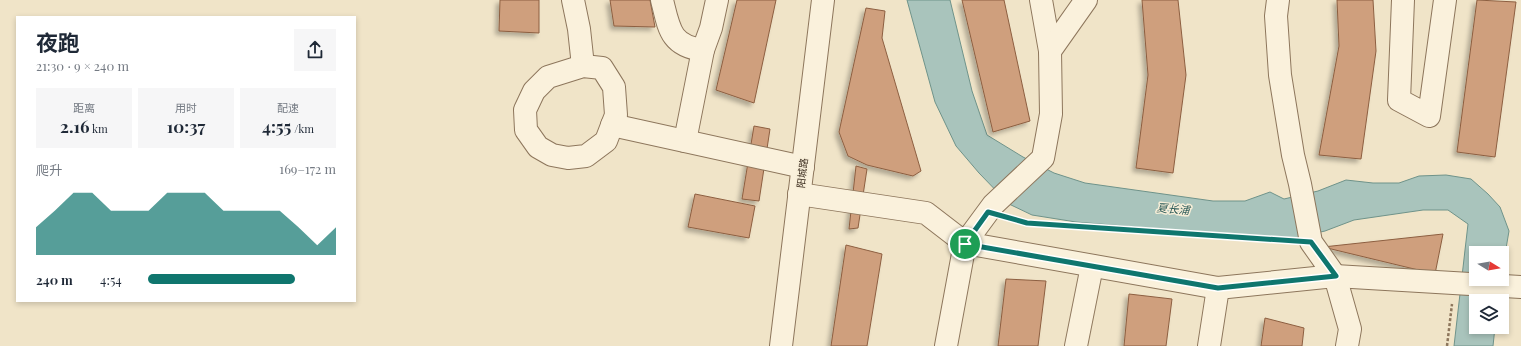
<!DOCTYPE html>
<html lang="zh">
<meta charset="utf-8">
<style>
body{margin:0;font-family:"Playfair Display","Noto Sans SC",serif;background:#f6f6f7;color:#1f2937;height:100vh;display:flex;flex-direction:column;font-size:15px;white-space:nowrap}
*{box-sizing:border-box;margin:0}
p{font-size:13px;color:#747a83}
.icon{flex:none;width:22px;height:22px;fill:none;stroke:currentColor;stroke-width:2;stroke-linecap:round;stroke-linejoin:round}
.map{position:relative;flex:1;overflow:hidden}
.panel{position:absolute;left:16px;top:16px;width:340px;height:286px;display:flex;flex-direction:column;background:#fff;border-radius:0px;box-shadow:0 2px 6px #0003}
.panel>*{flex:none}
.needle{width:26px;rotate:101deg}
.controls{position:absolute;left:1469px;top:246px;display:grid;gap:8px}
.controls a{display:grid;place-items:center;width:40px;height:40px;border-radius:0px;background:#fff;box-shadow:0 2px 6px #0003;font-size:20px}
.pin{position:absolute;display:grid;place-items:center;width:34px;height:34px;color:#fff;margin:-17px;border:2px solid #fff;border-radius:50%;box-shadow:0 1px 4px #0007}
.round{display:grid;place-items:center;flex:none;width:42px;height:42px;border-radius:0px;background:#f6f6f7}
.head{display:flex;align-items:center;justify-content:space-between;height:68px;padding:0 20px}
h1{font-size:22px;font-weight:700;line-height:30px}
.stats{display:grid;grid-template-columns:repeat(3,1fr);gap:6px;height:68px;padding:4px 20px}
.stats div{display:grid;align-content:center;border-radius:0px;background:#f6f6f7;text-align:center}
.stats b{font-size:17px;font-weight:700}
.stats small{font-size:11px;font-weight:400}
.stats p{font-size:11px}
.chart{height:112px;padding:8px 20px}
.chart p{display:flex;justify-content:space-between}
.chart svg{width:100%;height:72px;margin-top:4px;fill:#0f766e;opacity:.7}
ul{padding:0 20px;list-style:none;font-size:13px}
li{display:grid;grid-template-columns:64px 48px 1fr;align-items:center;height:30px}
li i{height:10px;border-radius:5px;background:#0f766e}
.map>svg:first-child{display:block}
.water{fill:#a9c4bc;stroke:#6f938a}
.building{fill:#cf9f7d;stroke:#8d5f41;filter:url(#shadow)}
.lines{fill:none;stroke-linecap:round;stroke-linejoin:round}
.minor-casing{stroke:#8d765c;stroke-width:24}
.path{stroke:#8d765c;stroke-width:2.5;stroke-dasharray:3 2;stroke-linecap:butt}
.minor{stroke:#faf1dc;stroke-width:22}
.route-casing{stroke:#fff;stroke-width:8}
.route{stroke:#0f766e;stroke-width:5}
.labels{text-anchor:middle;stroke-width:3;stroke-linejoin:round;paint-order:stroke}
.street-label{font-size:10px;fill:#3d2e20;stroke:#f7eed8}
.water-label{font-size:11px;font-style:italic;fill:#2f5d5a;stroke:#f7eed8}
</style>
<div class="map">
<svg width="1521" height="346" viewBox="0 0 1521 346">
<defs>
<filter id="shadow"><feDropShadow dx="-3.5" dy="3.5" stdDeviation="2" flood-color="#0004"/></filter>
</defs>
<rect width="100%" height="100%" fill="#f0e4c8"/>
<polygon class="water" points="907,0 950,0 972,91 987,135 1023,157 1054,173 1085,183 1213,201 1245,201 1270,192 1284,199 1318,191 1346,180 1373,183 1399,183 1419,176 1446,175 1471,179 1488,194 1500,207 1509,231 1502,272 1502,253 1476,253 1476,279 1501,279 1498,301 1476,301 1476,327 1495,327 1493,346 1454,346 1468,224 1448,210 1423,210 1354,220 1325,231 1287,240 1076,222 1032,215 1009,204 979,173 956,146 935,102"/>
<g class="building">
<polygon points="500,0 539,0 539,33 499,31"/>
<polygon points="610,0 650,0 655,27 614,26"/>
<polygon points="737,0 776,0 754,103 716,90"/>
<polygon points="962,0 1004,0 1030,121 993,132"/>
<polygon points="1142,0 1178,0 1186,75 1173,173 1136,168 1148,75"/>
<polygon points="1337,0 1373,0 1376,51 1361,159 1319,155 1339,46"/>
<polygon points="1477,0 1516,2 1495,157 1457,152"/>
<polygon points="866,8 885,11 882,38 921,171 913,176 867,165 848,156 839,132"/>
<polygon points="754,126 770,129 759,201 742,199"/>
<polygon points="856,166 867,169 858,228 849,229"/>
<polygon points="695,194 755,206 749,238 688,227"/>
<polygon points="1443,234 1435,274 1323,247"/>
<polygon points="846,245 882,254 867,346 831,346"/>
<polygon points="1006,279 1046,281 1038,346 998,346"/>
<polygon points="1129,294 1172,299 1166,346 1124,346"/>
<polygon points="1265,318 1304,328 1302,346 1261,346"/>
</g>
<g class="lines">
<defs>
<g id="minor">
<polyline points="573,0 579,29 583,66"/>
<path d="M662,0C669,28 670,46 703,50L711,28L717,0"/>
<polyline points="1041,0 1050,51"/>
<polyline points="1278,0 1276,16 1280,75 1293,155 1300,184 1311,242 1335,276 1350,329 1347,346"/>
<polyline points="1403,0 1399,100 1429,116 1445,0"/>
<polygon points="583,66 602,68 614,87 616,115 606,141 586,156 568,158 552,155 538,147 526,130 525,110 534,91 548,77"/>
<polyline points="612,125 803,167"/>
<polyline points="685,141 703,50"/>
<polyline points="799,194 926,213 965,243 1218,288 1335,276 1521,287"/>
<polyline points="781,346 823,0"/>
<polyline points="946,346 965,243 993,205 1043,158 1051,114 1050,51 1086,0"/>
<polyline points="1076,346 1092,266"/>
<polyline points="1209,346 1218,288"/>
</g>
</defs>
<use href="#minor" class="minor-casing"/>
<g class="path">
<polyline points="1010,218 1027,223 1290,240"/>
<polyline points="1447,346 1452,304"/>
</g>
<use href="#minor" class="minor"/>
</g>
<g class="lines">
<defs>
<polygon id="route" points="988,212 1027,223 1311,242 1336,276 1218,288 965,244"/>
</defs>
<use href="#route" class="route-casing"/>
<use href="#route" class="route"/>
</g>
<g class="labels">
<g class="street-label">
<text transform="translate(802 173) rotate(-83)" y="4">阳城路</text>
</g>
<g class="water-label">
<text transform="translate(1173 209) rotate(5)" y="4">夏长浦</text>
</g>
</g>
</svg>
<div class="controls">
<a><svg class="needle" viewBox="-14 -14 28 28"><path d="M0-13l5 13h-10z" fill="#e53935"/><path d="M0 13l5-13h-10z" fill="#747a83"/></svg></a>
<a><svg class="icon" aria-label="layers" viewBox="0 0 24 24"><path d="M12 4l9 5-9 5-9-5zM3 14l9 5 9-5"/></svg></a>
</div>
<div class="pin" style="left:965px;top:244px;background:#1e9e55"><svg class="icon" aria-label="arrive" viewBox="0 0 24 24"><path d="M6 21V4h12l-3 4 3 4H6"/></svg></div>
<section class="panel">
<div class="head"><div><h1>夜跑</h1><p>21:30 · 9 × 240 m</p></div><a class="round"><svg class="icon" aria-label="share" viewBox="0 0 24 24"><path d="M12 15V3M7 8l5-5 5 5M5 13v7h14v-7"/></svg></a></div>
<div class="stats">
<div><p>距离</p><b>2.16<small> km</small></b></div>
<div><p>用时</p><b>10:37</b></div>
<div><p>配速</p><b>4:55<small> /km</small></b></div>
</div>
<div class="chart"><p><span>爬升</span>169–172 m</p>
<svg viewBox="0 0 160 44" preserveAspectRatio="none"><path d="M0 44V27L10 17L20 6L30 6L40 17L50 17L60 17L70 6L80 6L90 6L100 17L110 17L120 17L130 17L140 27L150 38L160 27V44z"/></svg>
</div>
<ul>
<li><b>240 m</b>4:54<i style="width:78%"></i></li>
</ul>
</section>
</div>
